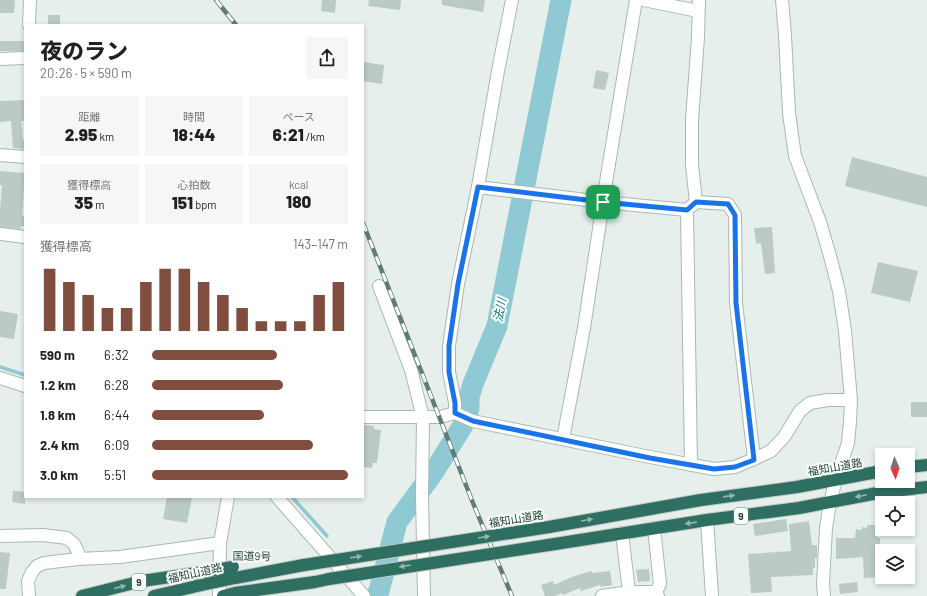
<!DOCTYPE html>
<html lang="ja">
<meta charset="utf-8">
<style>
body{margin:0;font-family:Barlow,"Noto Sans JP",sans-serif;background:#f6f6f6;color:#202124;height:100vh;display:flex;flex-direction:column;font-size:15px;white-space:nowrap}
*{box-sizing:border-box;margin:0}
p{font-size:13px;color:#757577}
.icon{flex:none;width:22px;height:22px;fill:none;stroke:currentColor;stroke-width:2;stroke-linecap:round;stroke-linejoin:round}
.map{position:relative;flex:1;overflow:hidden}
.details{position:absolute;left:24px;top:24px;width:340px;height:474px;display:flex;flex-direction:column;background:#fff;border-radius:0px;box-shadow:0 2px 6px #0003}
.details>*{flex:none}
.needle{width:26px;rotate:177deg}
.tools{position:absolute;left:875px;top:448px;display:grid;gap:8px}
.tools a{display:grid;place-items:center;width:40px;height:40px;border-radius:0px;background:#fff;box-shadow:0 2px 6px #0003;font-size:20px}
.pin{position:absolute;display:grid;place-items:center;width:34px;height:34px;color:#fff;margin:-17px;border-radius:8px;box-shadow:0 2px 6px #0006}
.round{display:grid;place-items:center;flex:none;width:42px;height:42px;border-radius:0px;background:#f6f6f6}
.headline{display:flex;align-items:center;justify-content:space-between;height:68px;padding:0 16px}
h1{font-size:22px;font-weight:800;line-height:30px}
.figures{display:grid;grid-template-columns:repeat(3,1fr);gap:6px;height:68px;padding:4px 16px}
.figures div{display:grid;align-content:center;border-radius:0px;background:#f6f6f6;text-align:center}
.figures b{font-size:17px;font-weight:800}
.figures small{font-size:11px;font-weight:400}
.figures p{font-size:11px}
.chart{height:112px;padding:8px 16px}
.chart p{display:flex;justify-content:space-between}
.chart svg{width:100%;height:72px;margin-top:4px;stroke:#7f4e3f;stroke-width:6}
ul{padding:0 16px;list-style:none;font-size:13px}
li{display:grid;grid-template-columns:64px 48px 1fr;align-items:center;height:30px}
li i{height:10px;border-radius:5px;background:#7f4e3f}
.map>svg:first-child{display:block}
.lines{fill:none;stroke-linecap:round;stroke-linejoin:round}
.stream{stroke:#8ec9d4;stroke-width:3.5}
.river{stroke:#8ec9d4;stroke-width:21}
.building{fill:#bbcac4}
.minor-casing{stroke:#a8b8b2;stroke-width:14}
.highway-casing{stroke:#c2cac8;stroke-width:14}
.minor{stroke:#fff;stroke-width:12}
.highway{stroke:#2f6f62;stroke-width:12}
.rail-casing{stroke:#5f7d75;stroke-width:4.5}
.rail{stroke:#f7fbf9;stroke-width:3;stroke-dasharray:9;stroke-linecap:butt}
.highway-bridge-casing{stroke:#c2cac8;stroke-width:14;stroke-linecap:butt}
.highway-bridge{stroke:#2f6f62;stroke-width:12}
.oneway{fill:#93b5ae}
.route-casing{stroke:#fff;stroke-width:8}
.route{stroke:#1a73e8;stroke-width:5}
.labels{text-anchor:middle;stroke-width:4;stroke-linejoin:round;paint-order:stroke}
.shield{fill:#f7fbf9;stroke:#637a73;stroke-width:1}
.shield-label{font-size:10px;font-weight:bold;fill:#24423a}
.street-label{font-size:11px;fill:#24423a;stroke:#f7fbf9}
.water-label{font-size:12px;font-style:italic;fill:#1c6f80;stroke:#f7fbf9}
</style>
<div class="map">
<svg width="927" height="596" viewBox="0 0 927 596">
<rect width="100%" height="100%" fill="#e6efeb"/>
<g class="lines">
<g class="stream">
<polyline points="0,367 25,375"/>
<polyline points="292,497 327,536"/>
<polyline points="375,589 379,591"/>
</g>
<polyline class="river" points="376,596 379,591 397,522 433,473 462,427 469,408 469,397 473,384 497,326 561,0"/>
</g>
<g class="building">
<polygon points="0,0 15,0 14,13 0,13"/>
<polygon points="322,0 336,0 335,13 321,11"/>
<polygon points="369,0 401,0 400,10 368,6"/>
<polygon points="442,0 485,0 483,12 442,5"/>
<rect x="48" y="15" width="12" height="10"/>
<rect x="0" y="41" width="25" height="10"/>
<polygon points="363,62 384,65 382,84 363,81"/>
<polygon points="596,70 609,73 605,90 593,88"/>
<polygon points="25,100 25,121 21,121 23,141 25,141 25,149 13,148 11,121 0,122 0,101"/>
<polygon points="852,157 927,177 927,207 845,186"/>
<polygon points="0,171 25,173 25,187 24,187 22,216 25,216 25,226 21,226 20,229 0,227 0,211 2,185 0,185"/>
<polygon points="772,227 775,273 765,274 761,243 756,244 754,228"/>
<polygon points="878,262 918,271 910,302 871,293"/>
<polygon points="0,311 18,314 14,339 0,337"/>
<rect x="911" y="402" width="16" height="15"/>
<polygon points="363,425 374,426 374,429 381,430 377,463 373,463 372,468 363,467"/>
<polygon points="13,491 25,492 25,504 12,502"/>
<polygon points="167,497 192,497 187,523 163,519"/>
<polygon points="786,519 788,531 755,536 753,524"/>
<polygon points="809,521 812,545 817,545 817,558 815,558 815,568 813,568 813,575 771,577 772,592 751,593 748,554 791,551 789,524"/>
<polygon points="867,525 878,525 877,538 880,538 881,577 864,578 863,557 836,559 836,538 855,538 856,529 862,530 862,527 867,528"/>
<polygon points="0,552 10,553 6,589 0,589"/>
<polygon points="649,569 650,581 638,582 636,570"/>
<polygon points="591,571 592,573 610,571 612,585 601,587 600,585 581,591 580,588 563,595 562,593 555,596 545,596 541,585 553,581 554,585 572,577"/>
<polygon points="857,582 858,592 840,594 839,584"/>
</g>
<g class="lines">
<defs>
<g id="minor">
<polyline points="644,0 698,11"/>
<polyline points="782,0 785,35 789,113 795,156 820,222 830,256 839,291 845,331 851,400 850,422 848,443 836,479 830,503 826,528 823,584 824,596"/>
<polyline points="29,25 30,0"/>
<polyline points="0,59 25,58"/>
<polyline points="0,155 25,157"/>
<polyline points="478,187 603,202 687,210 696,202 692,165 692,120 698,37 699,0"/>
<polyline points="696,202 728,204 735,215 736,303 754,459"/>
<polyline points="687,210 691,465"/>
<polyline points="0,234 25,237"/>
<polyline points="379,286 411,370 423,418 422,495 424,596"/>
<polyline points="0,378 25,386"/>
<polyline points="455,413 455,403 449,372 449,346 458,284 478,187 498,71 512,0"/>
<polyline points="363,417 440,417 455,413 473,421 650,457 714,469 735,467 754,459 771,451 784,437 800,411 810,403 828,400 851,400"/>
<polyline points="563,439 584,328 607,176 636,0"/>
<polyline points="277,497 364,596"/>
<polyline points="707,520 712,596"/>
<polyline points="654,528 660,584 656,592 658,596"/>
<polyline points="622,533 629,592"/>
<polyline points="0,536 43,535 67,538 74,544 78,552 78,559"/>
<polyline points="29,596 28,581 32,572 37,566 44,563 78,559 120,557 220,543"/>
<polyline points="219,596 220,543 228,497"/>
<polyline points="602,596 629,592 656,592"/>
</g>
<g id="highway">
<polyline points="908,467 927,465"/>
<polyline points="549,527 701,500 797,487 882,471"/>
<polyline points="555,544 707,520 799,508 878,493 927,487"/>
<polyline points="235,578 304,565"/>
<polyline points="82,596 142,581 197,573"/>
<polyline points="154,596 197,586"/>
<polyline points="223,596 235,593 315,582 329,579"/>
</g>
</defs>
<use href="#minor" class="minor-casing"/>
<use href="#highway" class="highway-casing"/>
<use href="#minor" class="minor"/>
<use href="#highway" class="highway"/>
<defs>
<g id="rail">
<polyline points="216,0 236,25"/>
<polyline points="363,223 473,503 512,596"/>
</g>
</defs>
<use href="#rail" class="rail-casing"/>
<use href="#rail" class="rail"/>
<defs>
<g id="highway-bridge">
<polyline points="304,565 549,527"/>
<polyline points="197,573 233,567"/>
<polyline points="329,579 555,544"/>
<polyline points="197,586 235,578"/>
</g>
</defs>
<use href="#highway-bridge" class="highway-bridge-casing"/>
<use href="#highway-bridge" class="highway-bridge"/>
</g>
<defs><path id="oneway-solid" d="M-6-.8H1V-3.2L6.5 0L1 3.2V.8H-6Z"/></defs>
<g class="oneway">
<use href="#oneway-solid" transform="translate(729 496) rotate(-8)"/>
<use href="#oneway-solid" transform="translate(861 496) rotate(168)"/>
<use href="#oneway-solid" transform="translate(587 520) rotate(-10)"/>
<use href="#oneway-solid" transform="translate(691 523) rotate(172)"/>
<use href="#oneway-solid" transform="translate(484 537) rotate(-9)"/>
<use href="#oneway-solid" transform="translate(356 557) rotate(-8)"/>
<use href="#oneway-solid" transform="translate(405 566) rotate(171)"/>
<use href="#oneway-solid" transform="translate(120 587) rotate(-14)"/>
</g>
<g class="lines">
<defs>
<polygon id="route" points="478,187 603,202 687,210 696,202 728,204 735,215 736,303 754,460 735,467 714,469 650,458 473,421 455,413 455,403 449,372 449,346 458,284"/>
</defs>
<use href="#route" class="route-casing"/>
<use href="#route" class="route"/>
</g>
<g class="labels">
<g class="shield">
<rect x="734" y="508" width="14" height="16" rx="3"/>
<rect x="132" y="574" width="14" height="16" rx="3"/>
</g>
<g class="shield-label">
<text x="741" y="520">9</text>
<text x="139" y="586">9</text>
</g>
<g class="street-label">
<text transform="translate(835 467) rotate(-10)" y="4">福知山道路</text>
<text transform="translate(516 519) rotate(-9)" y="4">福知山道路</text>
<text transform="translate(252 556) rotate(1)" y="4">国道9号</text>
<text transform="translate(195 573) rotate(-13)" y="4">福知山道路</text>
</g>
<g class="water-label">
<text transform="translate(500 310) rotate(-79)" y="4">法川</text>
</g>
</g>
</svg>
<div class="tools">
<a><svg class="needle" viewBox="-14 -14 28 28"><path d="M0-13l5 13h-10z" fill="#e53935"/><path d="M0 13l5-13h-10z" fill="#757577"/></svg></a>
<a><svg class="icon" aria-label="locate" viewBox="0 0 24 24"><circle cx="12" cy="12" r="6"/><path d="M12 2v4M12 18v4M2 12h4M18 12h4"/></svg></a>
<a><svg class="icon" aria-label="layers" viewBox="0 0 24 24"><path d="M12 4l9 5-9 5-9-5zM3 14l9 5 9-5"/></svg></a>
</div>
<div class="pin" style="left:603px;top:202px;background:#1e9e55"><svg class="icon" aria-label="arrive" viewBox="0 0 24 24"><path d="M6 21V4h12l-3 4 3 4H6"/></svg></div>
<section class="details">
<div class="headline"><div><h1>夜のラン</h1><p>20:26 · 5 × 590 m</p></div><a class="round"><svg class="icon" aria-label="share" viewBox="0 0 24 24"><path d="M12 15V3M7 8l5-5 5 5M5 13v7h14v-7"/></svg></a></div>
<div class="figures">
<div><p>距離</p><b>2.95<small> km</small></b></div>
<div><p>時間</p><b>18:44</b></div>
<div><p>ペース</p><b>6:21<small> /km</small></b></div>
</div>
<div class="figures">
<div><p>獲得標高</p><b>35<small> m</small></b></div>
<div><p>心拍数</p><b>151<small> bpm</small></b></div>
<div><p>kcal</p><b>180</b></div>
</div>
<div class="chart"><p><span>獲得標高</span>143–147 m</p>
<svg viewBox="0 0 160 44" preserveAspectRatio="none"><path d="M5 44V6M15 44V14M25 44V22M35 44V30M45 44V30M55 44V14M65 44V6M75 44V6M85 44V14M95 44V22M105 44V30M115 44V38M125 44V38M135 44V38M145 44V22M155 44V14"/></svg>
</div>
<ul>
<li><b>590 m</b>6:32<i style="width:64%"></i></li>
<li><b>1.2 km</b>6:28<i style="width:67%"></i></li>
<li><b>1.8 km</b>6:44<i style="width:57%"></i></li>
<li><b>2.4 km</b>6:09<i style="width:82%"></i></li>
<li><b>3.0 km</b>5:51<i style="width:100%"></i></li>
</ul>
</section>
</div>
